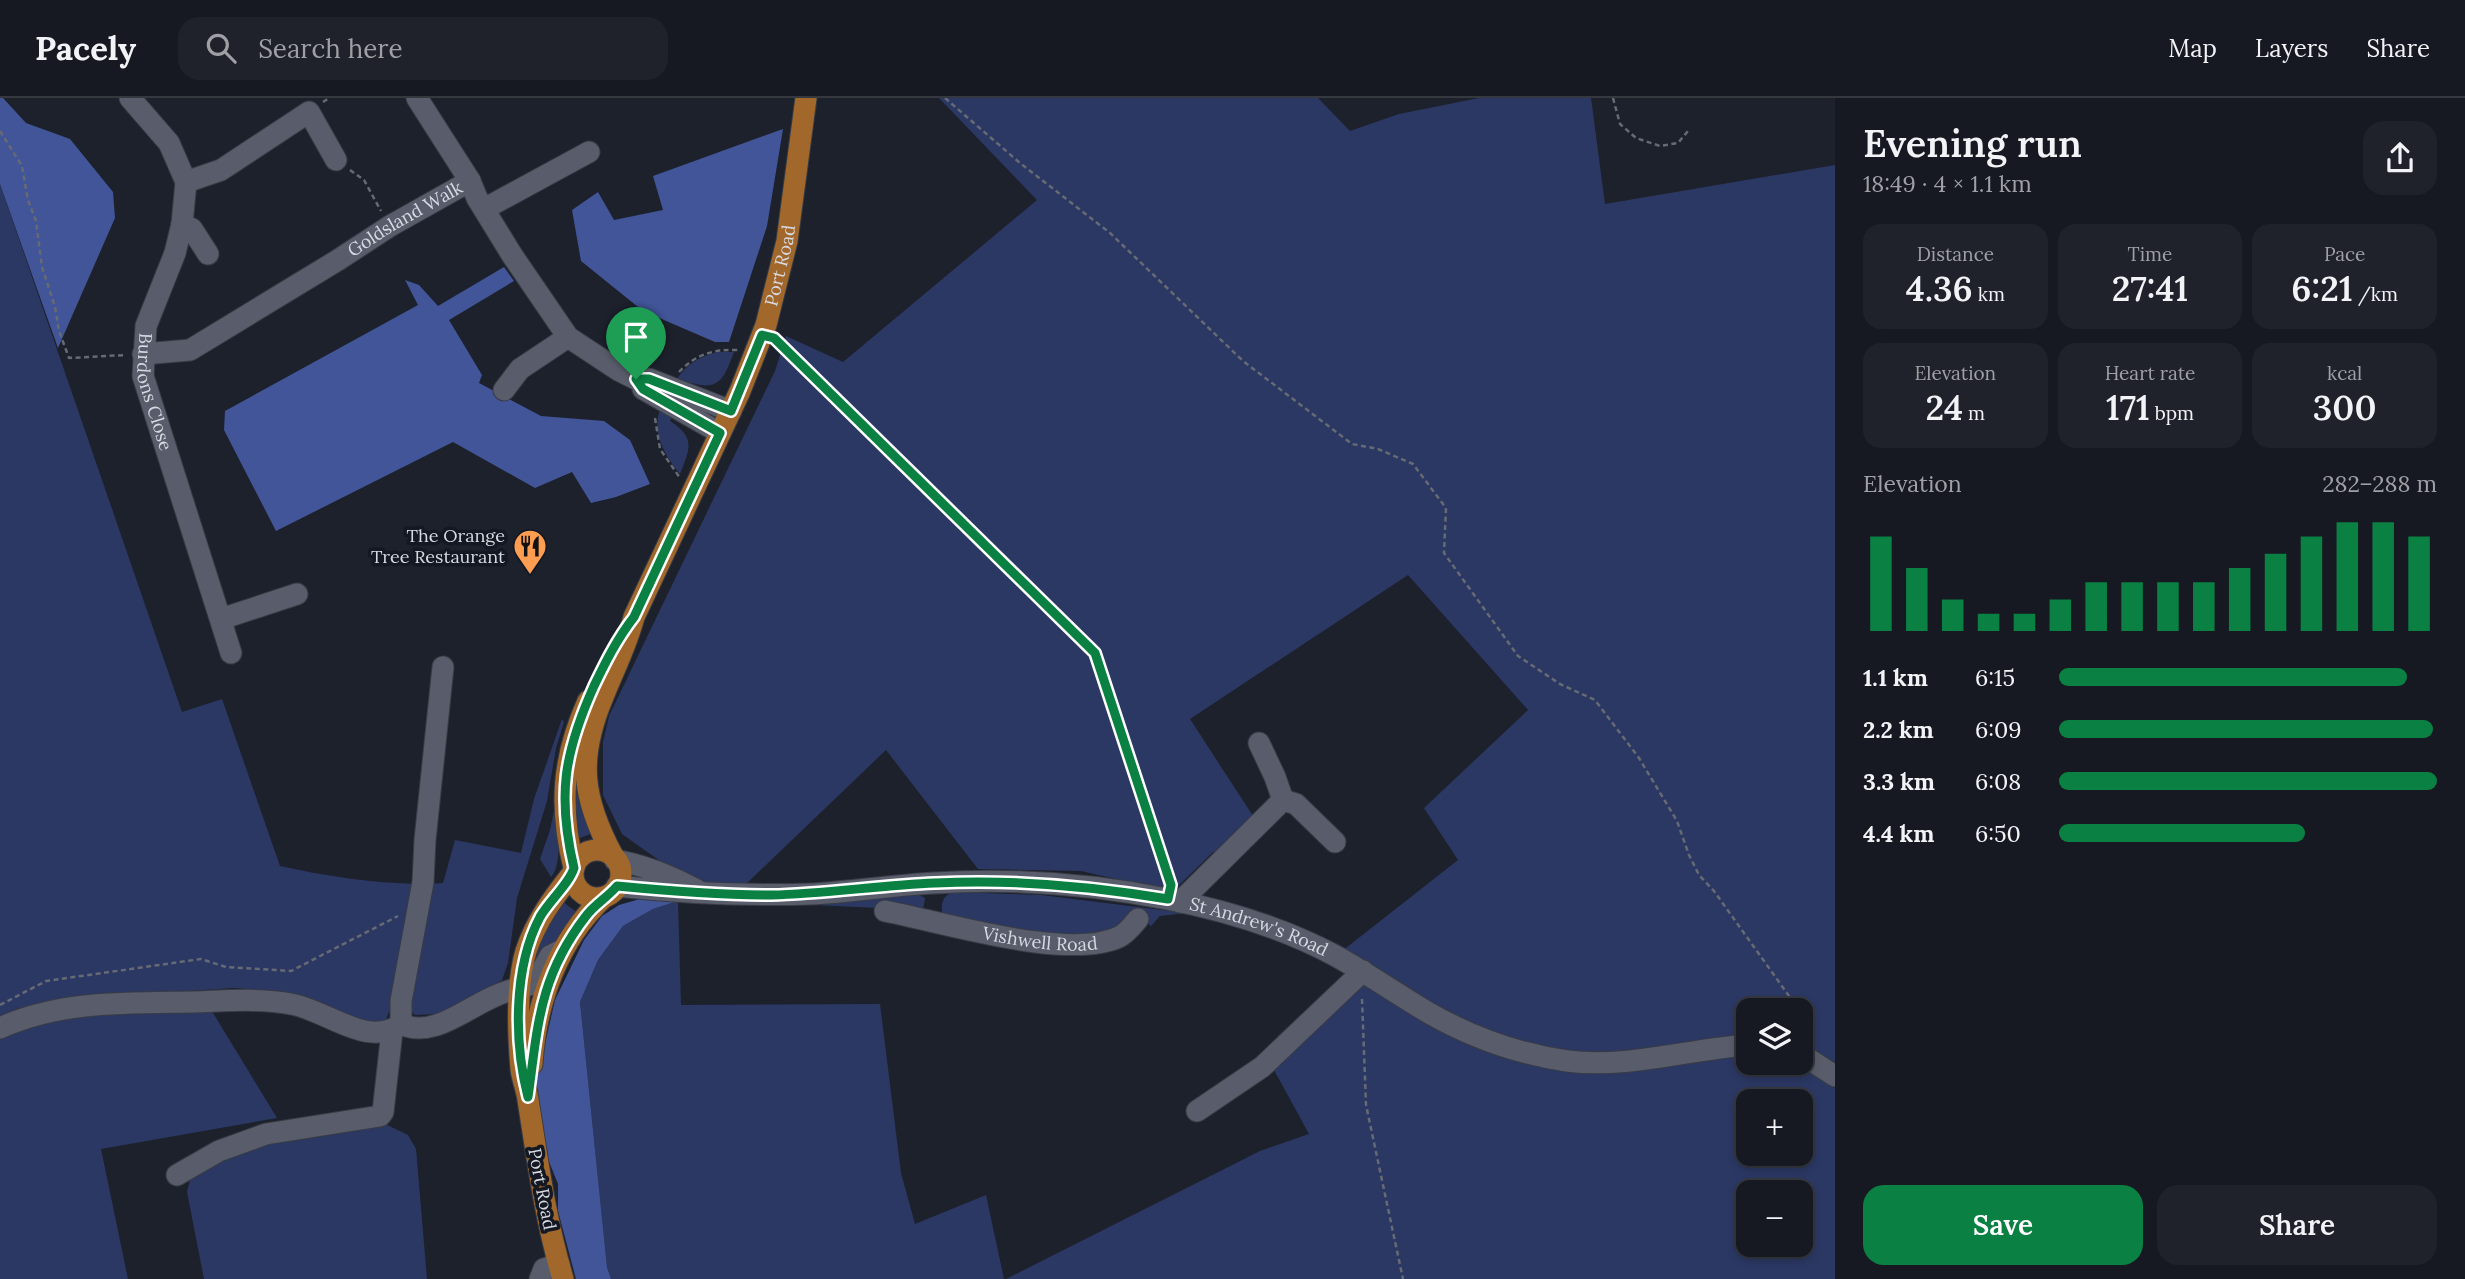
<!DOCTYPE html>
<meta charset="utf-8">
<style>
body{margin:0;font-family:Lora,serif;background:#1f222a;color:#f1f3f6;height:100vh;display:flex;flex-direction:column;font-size:26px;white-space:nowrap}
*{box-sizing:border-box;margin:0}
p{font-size:23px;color:#9ea0a5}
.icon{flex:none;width:38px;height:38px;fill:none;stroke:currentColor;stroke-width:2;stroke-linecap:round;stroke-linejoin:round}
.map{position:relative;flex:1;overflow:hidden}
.sheet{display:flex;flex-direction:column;background:#161921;width:630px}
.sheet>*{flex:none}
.buttons{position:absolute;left:1736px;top:900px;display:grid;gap:14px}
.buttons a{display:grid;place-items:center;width:77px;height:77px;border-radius:14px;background:#161921;box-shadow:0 4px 10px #0003,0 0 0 2px #35383f;font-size:35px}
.pin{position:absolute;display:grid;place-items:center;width:60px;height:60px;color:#fff;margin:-72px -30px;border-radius:50% 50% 50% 0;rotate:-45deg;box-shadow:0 0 7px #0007}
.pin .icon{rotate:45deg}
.round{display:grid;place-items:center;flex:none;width:74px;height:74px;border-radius:21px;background:#1f222a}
.headline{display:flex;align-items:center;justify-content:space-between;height:119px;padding:0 28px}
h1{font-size:38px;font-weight:600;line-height:52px}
.figures{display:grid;grid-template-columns:repeat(3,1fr);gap:10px;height:119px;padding:7px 28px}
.figures div{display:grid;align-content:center;border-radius:18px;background:#1f222a;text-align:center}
.figures b{font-size:35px;font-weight:600}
.figures small{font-size:19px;font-weight:400}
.figures p{font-size:19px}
.chart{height:196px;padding:14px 28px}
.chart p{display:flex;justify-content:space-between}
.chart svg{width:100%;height:126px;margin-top:7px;stroke:#0b8043;stroke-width:6}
.cta{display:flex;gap:14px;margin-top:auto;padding:14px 28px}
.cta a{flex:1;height:80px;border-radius:21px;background:#0b8043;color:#fff;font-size:28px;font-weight:600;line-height:80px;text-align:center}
.cta a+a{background:#1f222a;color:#f1f3f6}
ul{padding:0 28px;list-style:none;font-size:23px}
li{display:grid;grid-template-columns:112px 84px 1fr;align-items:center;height:52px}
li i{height:18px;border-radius:9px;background:#0b8043}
header{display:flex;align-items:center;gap:42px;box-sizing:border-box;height:98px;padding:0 35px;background:#161921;border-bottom:2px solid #35383f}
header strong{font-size:33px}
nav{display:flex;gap:38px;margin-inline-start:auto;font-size:24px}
.search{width:490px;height:63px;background:#1f222a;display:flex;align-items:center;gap:18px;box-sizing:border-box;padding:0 24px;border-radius:21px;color:#9ea0a5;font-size:26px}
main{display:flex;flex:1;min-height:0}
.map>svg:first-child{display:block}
.green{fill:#2b3863;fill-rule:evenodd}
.forest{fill:#415598}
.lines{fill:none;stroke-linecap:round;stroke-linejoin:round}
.minor-casing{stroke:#393c45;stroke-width:23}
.major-casing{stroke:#393c45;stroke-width:23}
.path{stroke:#666a74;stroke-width:2.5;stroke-dasharray:5 3.5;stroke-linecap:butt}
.minor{stroke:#595d6b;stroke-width:21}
.major{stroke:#a2682b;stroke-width:21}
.route-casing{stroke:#fff;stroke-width:14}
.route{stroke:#0b8043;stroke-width:9}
.labels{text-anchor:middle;stroke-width:7;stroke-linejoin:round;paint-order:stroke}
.street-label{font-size:18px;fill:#d6d9e1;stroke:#141822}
.poi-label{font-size:18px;fill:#d6d9e1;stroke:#141822;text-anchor:end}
</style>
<header>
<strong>Pacely</strong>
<div class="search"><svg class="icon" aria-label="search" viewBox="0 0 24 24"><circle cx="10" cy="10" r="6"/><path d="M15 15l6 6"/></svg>Search here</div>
<nav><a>Map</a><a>Layers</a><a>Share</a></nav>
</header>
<main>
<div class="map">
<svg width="1835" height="1181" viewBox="0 0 1835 1181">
<rect width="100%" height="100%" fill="#1d212c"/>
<g class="green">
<polygon points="939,0 1318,0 1350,33 1399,16 1479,0 1591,0 1605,106 1835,67 1835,964 1801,945 1801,912 1748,912 1748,943 1594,957 1522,947 1443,913 1342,853 1458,762 1424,710 1528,612 1408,477 1190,621 1255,721 1218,759 1213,754 1172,794 1081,773 978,771 886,652 744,788 708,788 670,770 622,736 603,697 603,644 609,618 775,273 786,238 843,264 1037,102"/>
<path d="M0,86L182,614L222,601L280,768C326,778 371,785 418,786L393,903L385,924L374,930L308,899L280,893L234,890L70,901L0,920Z"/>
<path d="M718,254H734C725,277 721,294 692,285L691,288L676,283C685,267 700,258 718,254Z"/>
<path d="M660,312L672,319L670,323C696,340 690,351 680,376C666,359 651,335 660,312Z"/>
<polygon points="562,621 564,624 556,650 547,703 517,800 508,865 502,882 440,916 415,917 409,911 430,786 443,785 455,742 521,755 534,701"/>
<polygon points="578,656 587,724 591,736 577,741 571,701"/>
<path d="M556,703C557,721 564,766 551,779L540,761L550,732Z"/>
<path d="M953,794L1041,797L1186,815L1160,818L1151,828L1146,824L1148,821L1146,816L1120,833L1052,840L946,819L942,814C941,804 943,798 953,794Z"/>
<polygon points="919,797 925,800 923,812 813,807"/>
<polygon points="678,803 681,907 880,906 901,1075 915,1126 986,1097 1004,1181 611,1181 607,1169 580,904 598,862 623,828 653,811"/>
<polygon points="563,804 578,815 534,877 530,867 543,832"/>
<path d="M1365,886L1483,951L1633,970L1748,957V964L1798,965L1835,990V1181H1006L1260,1053L1309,1036L1274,972ZM1748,1003H1801V1055H1748ZM1748,1094H1801V1146H1748Z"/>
<polygon points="210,910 277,1020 101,1051 128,1181 0,1181 0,938 34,922"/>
<polygon points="381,1024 408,1037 416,1051 427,1181 204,1181 187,1094 190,1082 202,1069 277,1040"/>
</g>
<g class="forest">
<polygon points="0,0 3,0 26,25 70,41 113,94 115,120 58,250 0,86"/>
<polygon points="783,31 767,128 729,244 715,244 643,213 581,163 572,112 598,94 614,122 663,112 653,78"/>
<polygon points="504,169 514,183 449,222 482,277 479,285 541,318 604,323 630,342 650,386 616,399 591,405 572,374 535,390 453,344 276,433 224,332 225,313 418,207 405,182 419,187 438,208"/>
<polygon points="650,798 678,803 653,811 623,828 598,862 580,904 607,1169 611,1181 576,1181 558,1113 558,1086 548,1061 536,985 555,902 584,842 602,818 619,807"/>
</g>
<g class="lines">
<defs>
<g id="minor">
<path id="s1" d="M130,0L169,45L186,84L182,126L175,155L146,228L143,278L231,555"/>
<polyline points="417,0 470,83 477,100 512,157 568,239 618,272 636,281 649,281 731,313"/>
<polyline points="186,84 221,72 309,14 336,62"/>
<polyline points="484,111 589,54"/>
<polyline points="182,126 192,131 208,156"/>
<path id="s2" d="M143,256L190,252L338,162L390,128L470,83"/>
<polyline points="643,291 720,335"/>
<polyline points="504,292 520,271 568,239"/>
<polyline points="221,521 297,496"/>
<polyline points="1283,702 1296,706 1335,744"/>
<path d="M615,762C645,767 671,778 697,792"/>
<path id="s3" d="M617,788C682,795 746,798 811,796C852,794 893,787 934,785C1011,780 1091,786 1167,801C1224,812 1283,830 1334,857C1367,875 1397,896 1429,915C1471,939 1519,956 1567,963C1627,971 1689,951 1748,947"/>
<polyline points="1180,804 1283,702 1275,679 1259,645"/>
<path id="s4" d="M885,813C942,824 1068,863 1119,839C1126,836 1133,827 1138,821"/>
<polyline points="401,926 401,903 423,784 425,742 443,569"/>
<path d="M0,930C61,902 130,905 195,904C227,903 260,900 291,906C327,912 368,951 401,926C432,941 465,911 493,899C506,892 521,890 535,885L550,858L560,853"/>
<polyline points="1801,956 1835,978"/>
<polyline points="1197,1013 1262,969 1363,873"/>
<polyline points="177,1077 219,1053 266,1036 380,1018 383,1014 392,933"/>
<polyline points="540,1181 544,1171 559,1166"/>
</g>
<g id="major">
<circle cx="597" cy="776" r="24"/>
<path id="s5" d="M613,758C582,700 577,661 603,599C614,571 626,549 634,519L740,293L766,227L787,143L806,0"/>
<path d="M574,770C559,709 562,661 588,603"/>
<path d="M532,966C536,904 558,842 604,799"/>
<path d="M563,1181C545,1120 538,1065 528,1002C527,992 522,981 521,971C518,936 516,887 526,853C536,823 553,800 572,776"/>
</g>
</defs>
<use href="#minor" class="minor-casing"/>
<use href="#major" class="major-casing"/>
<g class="path">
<polyline points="945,0 1020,65 1110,135 1243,263 1352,346 1378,351 1413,366 1446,410 1444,455 1518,558 1560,586 1595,602 1639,660 1677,723 1689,757 1699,777 1714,793 1799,912"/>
<polyline points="1613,0 1620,26 1636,40 1660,48 1678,45 1688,33"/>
<polyline points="323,4 329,0"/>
<polyline points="0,33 22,68 28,102 36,123 42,169 55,209 59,233 69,260 126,257"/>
<polyline points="350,72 364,82 381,113"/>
<polyline points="777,243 1095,555 1170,784"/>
<path d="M679,274C696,256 714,251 738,252"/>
<polyline points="655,320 660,351 680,380"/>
<polyline points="1362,901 1366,1007 1403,1181"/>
<polyline points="0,907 46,883 201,861 226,869 291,873 398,818"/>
<polyline points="1801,914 1812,928 1808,941"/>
</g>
<use href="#minor" class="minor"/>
<use href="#major" class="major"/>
</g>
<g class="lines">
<defs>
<path id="route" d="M762,237L774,240L1095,555L1171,787L1168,801C1091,788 1013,781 935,785C880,787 826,796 771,797C720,797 669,793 617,788C608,799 595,806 586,818C539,879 538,927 528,999C514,945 513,870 540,819C549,803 569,786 574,770C557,698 564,655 594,588C606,563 617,541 634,519L720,335L643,291L636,281H649L731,313Z"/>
</defs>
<use href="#route" class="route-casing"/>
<use href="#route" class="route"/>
</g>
<defs>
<symbol id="restaurant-pin" viewBox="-11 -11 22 30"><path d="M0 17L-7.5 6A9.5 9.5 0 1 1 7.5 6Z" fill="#fc9d52" stroke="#141822"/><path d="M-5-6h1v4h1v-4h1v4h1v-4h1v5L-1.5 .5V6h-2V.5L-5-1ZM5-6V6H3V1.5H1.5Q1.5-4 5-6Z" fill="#111"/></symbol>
</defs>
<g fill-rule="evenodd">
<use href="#restaurant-pin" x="511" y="429" width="38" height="52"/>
</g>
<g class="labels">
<g class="street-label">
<text dy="6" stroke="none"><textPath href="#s2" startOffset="299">Goldsland Walk</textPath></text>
<text dy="6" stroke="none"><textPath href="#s5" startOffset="634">Port Road</textPath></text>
<text dy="6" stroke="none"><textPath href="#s1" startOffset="320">Burdons Close</textPath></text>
<text dy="6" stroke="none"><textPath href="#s3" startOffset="648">St Andrew's Road</textPath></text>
<text dy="6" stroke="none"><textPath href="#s4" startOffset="158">Vishwell Road</textPath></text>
<text transform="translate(542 1091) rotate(79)" y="6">Port Road</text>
</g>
<g class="poi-label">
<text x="505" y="444">The Orange<tspan x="505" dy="21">Tree Restaurant</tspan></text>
</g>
</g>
</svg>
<div class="buttons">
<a><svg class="icon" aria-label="layers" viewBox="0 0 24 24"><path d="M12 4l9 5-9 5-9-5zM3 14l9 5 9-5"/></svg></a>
<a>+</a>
<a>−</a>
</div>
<div class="pin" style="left:636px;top:281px;background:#1e9e55"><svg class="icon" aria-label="arrive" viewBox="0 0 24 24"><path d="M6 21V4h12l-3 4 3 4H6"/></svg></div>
</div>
<section class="sheet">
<div class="headline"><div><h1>Evening run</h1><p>18:49 · 4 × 1.1 km</p></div><a class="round"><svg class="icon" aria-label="share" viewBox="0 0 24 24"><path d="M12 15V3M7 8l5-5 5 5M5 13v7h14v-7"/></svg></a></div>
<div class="figures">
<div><p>Distance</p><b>4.36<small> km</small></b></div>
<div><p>Time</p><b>27:41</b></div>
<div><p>Pace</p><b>6:21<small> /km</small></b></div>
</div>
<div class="figures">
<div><p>Elevation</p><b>24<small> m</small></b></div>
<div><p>Heart rate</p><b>171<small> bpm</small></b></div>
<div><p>kcal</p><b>300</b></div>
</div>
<div class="chart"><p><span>Elevation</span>282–288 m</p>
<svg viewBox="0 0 160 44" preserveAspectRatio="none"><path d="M5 44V11M15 44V22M25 44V33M35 44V38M45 44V38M55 44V33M65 44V27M75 44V27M85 44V27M95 44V27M105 44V22M115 44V17M125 44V11M135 44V6M145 44V6M155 44V11"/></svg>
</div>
<ul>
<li><b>1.1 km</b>6:15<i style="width:92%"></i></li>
<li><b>2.2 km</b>6:09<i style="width:99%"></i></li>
<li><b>3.3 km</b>6:08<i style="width:100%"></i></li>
<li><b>4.4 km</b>6:50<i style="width:65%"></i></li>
</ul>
<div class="cta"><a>Save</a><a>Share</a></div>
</section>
</main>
